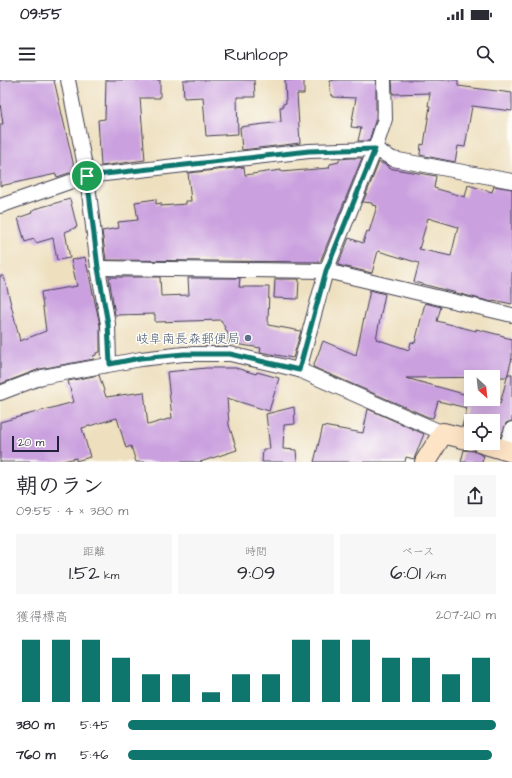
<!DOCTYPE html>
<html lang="ja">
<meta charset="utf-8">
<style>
body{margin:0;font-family:"Architects Daughter","Klee One",sans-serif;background:#f7f7f7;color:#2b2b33;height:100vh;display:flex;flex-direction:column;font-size:15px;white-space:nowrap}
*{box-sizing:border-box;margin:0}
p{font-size:13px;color:#7c7c81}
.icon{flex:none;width:22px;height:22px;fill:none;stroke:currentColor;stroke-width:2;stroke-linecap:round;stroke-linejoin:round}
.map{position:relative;height:382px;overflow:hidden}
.sheet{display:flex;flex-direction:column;background:#fff;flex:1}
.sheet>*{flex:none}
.needle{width:26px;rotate:153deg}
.controls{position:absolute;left:464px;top:290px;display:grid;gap:8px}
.controls a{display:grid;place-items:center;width:36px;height:36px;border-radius:0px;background:#fff;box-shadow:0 4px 16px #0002;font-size:20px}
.scale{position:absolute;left:12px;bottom:10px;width:47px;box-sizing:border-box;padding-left:4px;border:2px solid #22223b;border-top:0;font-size:11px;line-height:14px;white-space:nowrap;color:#22223b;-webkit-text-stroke:3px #fdfcf7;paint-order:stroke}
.pin{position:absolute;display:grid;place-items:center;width:34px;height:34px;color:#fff;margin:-17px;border:2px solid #fff;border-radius:50%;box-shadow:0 1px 4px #0007}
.round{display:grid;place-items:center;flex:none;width:42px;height:42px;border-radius:0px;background:#f7f7f7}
.headline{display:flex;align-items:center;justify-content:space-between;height:68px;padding:0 16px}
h1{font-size:22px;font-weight:600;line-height:30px}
.stats{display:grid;grid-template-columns:repeat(3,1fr);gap:6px;height:68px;padding:4px 16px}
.stats div{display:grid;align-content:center;border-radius:0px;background:#f7f7f7;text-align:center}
.stats b{font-size:20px;font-weight:600}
.stats small{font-size:11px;font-weight:400}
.stats p{font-size:11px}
.chart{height:112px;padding:8px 16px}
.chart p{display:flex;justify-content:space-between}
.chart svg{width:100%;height:72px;margin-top:4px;stroke:#0f766e;stroke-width:6}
ul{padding:0 16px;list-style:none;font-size:13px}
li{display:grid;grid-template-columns:64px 48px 1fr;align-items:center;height:30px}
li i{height:10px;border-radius:5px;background:#0f766e}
.status{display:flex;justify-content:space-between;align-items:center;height:28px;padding:0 20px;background:#fff;direction:ltr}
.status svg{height:11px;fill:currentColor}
header{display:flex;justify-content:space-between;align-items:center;height:52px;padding:0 16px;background:#fff;font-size:18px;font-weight:600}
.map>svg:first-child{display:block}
.building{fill:#caa0df;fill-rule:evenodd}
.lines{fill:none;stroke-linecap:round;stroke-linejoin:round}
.street-casing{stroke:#413e4f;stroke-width:16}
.secondary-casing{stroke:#413e4f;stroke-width:22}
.street{stroke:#fff;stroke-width:14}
.secondary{stroke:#fee4c6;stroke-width:20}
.route-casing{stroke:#fff;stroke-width:8}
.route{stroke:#0f766e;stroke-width:5}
.service-dot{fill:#5c6f8a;stroke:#fdfcf7;stroke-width:1.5}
.labels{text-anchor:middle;stroke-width:3;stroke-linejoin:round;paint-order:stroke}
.service-label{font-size:13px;fill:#4e5e75;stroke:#fdfcf7;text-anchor:end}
</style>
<div class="status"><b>09:55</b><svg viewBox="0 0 49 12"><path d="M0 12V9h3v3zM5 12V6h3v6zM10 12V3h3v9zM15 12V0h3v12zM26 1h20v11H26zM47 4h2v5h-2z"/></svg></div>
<header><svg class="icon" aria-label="menu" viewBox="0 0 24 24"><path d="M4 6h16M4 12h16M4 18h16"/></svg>Runloop<svg class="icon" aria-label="search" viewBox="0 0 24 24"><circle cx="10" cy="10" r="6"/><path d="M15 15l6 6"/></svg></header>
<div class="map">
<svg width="512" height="382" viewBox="0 0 512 382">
<rect width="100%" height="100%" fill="#fdfcf7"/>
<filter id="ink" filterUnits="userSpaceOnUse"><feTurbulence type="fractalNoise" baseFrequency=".025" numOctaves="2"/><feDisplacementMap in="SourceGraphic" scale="8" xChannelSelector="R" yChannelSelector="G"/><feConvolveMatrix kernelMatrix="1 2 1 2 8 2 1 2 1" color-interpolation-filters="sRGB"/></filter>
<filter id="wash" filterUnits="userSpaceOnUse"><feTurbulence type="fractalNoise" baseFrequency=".012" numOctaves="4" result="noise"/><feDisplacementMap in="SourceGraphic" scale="16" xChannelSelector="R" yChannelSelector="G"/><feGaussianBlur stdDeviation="0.9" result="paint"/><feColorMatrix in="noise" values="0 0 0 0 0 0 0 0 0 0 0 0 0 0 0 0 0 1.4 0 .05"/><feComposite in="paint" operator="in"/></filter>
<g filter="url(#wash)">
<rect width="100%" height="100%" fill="#eee0bf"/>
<g id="blocks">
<g class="building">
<polygon points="0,0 54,0 75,91 57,97 56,94 0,106 0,44 3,44 0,24"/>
<polygon points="106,0 160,0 160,18 140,18 145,80 101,86 98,40 105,39"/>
<polygon points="183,0 254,0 255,17 237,17 238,54 206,56 203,17 184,18"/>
<polygon points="285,0 304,0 304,14 297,14 300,63 242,70 240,47 281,42 280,27 283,27 283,24 286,23"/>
<polygon points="335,0 376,0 376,38 369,61 358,61 361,48 351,47 356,18 333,17 333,15 331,15 330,1"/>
<polygon points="392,0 458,0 458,6 512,13 512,31 472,26 465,67 458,66 455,82 420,75 421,64 424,65 430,26 428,26 430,13 393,14"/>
<polygon points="351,78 362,78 320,182 106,180 102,151 119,148 118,142 138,140 135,122 156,119 156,124 161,123 161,126 186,124 186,121 191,121 188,93 244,87 245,95 281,90 281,92 329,88 330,84 339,82 339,79"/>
<path d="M379,82L388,86V88L436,96L434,108L465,117L468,105L492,112L494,106L512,109V224L493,220L492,222L414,202L419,183L378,171L372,193L338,185L349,158L363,163L367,151L369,152L377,126L372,125V123L363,122ZM428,138L458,147L451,176L419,169Z"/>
<polygon points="70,119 77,147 65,152 70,178 57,180 53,158 36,163 34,159 25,162 18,138 32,133 31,132 38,128"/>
<polygon points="85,177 100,245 100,272 96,273 96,275 93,276 94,279 40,289 0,304 0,196 4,196 20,261 46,251 41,212 77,206 71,180"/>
<polygon points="109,197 160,197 161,216 189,215 188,198 240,198 239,207 269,207 268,245 301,251 293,278 260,272 261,268 228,263 229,256 221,240 155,242 155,234 115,235"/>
<polygon points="275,199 299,199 298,219 274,218"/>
<polygon points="370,210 385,214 376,259 409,270 411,262 415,263 425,223 441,227 437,241 476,251 476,249 504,256 504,257 512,259 512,278 507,297 406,298 471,316 471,319 481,319 500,324 508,294 512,294 512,341 506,343 501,357 493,354 493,341 471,341 471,348 462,346 467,328 438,321 433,338 428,337 313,287 323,261 356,275"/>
<polygon points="206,288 236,288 256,294 257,292 279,298 269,331 227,318 229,345 237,370 200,382 136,382 131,366 126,368 117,338 82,348 90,377 76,381 76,378 59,382 0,382 0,342 74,322 68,301 99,295 106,317 144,312 148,345 172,338 167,292"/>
<polygon points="294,327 295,344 284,345 283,369 296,370 297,382 262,382 263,369 270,369 266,334"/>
<polygon points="368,329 424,354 414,379 406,377 405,382 314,382 323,346 363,353"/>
<polygon points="464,370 474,371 484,376 482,382 461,382"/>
</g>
</g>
</g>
<g filter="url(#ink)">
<use href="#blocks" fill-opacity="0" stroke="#413e4f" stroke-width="1"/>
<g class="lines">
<defs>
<g id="street">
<polyline points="68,0 87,96 98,188 108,244 109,284"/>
<polyline points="0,126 87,96 309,71 375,69 393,79 512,101"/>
<polyline points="98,188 326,191 512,235"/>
<polyline points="299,290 326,191 375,69 385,39 384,0"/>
<polyline points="0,313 42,297 141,279 184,274 230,274 299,290 443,353"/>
<polyline points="505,370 512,349"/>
</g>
<g id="secondary">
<polyline points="482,363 512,372"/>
<polyline points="425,382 443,353 471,360"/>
</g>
</defs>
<use href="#street" class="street-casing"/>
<use href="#secondary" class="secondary-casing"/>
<use href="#street" class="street"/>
<use href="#secondary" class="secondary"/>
</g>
</g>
<g class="lines" filter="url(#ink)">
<defs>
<polygon id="route" points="375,69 326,191 299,290 230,274 184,274 140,278 110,284 108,244 98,188 87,96 309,71"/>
</defs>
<use href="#route" class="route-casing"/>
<use href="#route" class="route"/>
</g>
<circle class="service-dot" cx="248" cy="258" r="4"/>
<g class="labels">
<g class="service-label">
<text x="240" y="263">岐阜南長森郵便局</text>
</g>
</g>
</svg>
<div class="controls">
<a><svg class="needle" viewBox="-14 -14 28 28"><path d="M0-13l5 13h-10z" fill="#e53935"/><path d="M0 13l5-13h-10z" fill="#7c7c81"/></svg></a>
<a><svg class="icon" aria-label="locate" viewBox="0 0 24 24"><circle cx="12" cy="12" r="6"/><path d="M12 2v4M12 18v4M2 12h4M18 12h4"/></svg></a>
</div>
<div class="scale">20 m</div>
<div class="pin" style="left:87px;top:96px;background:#1e9e55"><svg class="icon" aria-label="arrive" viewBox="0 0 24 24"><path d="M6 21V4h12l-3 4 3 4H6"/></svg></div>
</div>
<section class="sheet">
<div class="headline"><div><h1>朝のラン</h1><p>09:55 · 4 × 380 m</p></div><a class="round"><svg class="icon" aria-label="share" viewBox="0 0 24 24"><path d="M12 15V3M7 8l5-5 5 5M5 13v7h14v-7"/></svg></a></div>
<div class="stats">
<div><p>距離</p><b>1.52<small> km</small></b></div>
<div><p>時間</p><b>9:09</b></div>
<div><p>ペース</p><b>6:01<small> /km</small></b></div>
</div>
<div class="chart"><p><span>獲得標高</span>207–210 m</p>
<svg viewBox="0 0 160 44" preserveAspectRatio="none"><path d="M5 44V6M15 44V6M25 44V6M35 44V17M45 44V27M55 44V27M65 44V38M75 44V27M85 44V27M95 44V6M105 44V6M115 44V6M125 44V17M135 44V17M145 44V27M155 44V17"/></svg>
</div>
<ul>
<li><b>380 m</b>5:45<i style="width:100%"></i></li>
<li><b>760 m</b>5:46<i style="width:99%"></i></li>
</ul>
</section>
